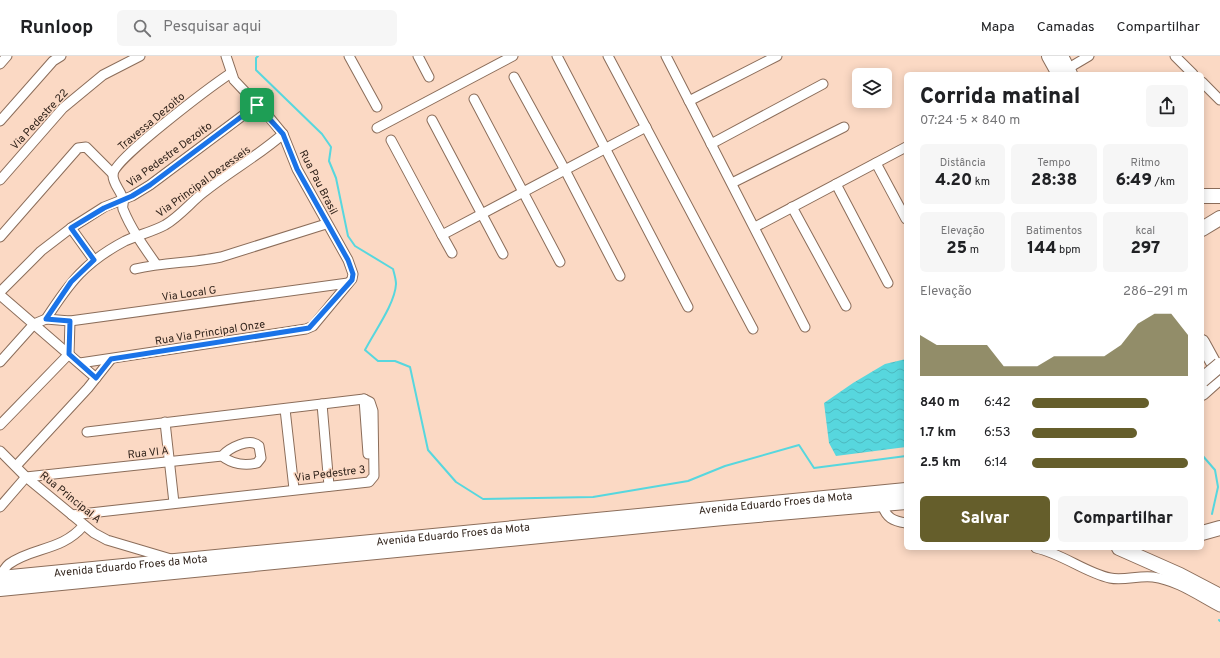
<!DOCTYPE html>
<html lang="pt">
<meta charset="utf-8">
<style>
body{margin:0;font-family:Overpass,sans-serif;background:#f6f6f6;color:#202124;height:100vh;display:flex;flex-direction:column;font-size:15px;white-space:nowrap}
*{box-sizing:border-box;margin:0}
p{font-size:13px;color:#757577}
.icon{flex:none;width:22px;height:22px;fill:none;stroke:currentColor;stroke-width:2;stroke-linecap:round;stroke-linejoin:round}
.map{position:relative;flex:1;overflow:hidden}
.details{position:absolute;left:904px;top:16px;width:300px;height:478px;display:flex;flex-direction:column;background:#fff;border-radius:6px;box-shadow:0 2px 10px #0003}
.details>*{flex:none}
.buttons{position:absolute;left:852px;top:12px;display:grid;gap:8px}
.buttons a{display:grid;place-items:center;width:40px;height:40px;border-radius:6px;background:#fff;box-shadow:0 2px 10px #0003;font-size:20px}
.pin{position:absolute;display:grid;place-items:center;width:34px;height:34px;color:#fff;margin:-17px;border-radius:8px;box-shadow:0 2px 6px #0006}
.round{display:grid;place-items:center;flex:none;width:42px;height:42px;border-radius:6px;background:#f6f6f6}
.headline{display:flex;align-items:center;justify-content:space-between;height:68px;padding:0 16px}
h1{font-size:22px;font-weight:800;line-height:30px}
.figures{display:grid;grid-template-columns:repeat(3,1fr);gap:6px;height:68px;padding:4px 16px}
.figures div{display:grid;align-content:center;border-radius:6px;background:#f6f6f6;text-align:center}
.figures b{font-size:17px;font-weight:800}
.figures small{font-size:11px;font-weight:400}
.figures p{font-size:11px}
.chart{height:112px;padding:8px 16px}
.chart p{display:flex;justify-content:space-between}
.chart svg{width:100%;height:72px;margin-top:4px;fill:#655e2b;opacity:.7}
.button{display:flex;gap:8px;margin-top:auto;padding:8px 16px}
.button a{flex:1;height:46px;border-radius:6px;background:#655e2b;color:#fff;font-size:16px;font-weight:800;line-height:46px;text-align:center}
.button a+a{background:#f6f6f6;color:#202124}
ul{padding:0 16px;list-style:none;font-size:13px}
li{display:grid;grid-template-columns:64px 48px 1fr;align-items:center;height:30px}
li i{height:10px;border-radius:5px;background:#655e2b}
header{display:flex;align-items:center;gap:24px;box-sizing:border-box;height:56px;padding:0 20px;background:#fff;border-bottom:1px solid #e0e0e0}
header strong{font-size:19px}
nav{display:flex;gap:22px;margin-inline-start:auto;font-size:14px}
.search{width:280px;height:36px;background:#f6f6f6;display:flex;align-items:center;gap:10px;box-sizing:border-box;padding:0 14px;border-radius:6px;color:#757577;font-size:15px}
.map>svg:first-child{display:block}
.water{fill:url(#water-waves)}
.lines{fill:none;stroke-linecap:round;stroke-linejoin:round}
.stream{stroke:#57d7de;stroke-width:2}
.minor-casing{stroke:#8b6d5a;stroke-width:11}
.trunk-casing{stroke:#8b6d5a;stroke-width:16}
.minor{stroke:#fff;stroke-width:9}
.trunk{stroke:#fff;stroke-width:14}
.trunk-bridge-casing{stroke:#8b6d5a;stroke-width:16;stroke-linecap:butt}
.trunk-bridge{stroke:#fff;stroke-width:14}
.route-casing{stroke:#fff;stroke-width:8}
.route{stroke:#1a73e8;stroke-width:5}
.labels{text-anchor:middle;stroke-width:3;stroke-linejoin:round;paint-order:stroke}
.street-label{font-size:11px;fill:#31241c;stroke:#fbd9c4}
</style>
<header>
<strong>Runloop</strong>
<div class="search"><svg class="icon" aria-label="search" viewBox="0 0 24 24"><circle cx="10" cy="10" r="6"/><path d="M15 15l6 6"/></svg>Pesquisar aqui</div>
<nav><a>Mapa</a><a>Camadas</a><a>Compartilhar</a></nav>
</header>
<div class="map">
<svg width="1220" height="602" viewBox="0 0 1220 602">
<defs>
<pattern id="water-waves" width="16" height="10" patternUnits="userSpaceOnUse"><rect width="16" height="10" fill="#57d7de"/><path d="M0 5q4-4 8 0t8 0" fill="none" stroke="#4cb8be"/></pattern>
</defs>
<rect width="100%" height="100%" fill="#fbd9c4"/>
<polygon class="water" points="906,303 906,391 836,400 829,387 824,347 853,327 885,308"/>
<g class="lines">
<g class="stream">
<path d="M258,0L256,2V14L322,78L331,91L329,105L336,122L348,180L355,190L393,213C394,217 396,223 396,228C395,248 374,276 365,294L378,305H395L410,311L428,394L456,426L483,443L593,441L688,425L725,410L799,389L814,412L906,400"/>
<polyline points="1202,399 1215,414 1218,431 1212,458"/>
<polyline points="1219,564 1220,565"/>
</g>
<defs>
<g id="minor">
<polyline points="349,0 377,51"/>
<polyline points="418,0 429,21"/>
<polyline points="557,0 688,251"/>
<polyline points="608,0 753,273"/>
<polyline points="666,0 805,271"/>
<polyline points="1175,0 1193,18"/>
<polyline points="0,8 7,0"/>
<polyline points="1067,13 1089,0"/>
<polyline points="514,21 565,114 620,220"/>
<polyline points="1202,26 1220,44"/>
<polyline points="474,43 560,206"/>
<polyline points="689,45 777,0"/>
<polyline points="432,64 503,198"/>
<polyline points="0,65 53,5 61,0"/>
<polyline points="377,72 513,0"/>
<polyline points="391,84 442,179 646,71"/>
<polyline points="711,88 823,28"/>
<polyline points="876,107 906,163"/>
<polyline points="0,124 63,52 103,19 140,0"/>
<polyline points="732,127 844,71"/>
<polyline points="836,128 888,227"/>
<polyline points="792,151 846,250"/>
<polyline points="755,171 906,91"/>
<polyline points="71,172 94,204"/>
<polyline points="442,179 452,197"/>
<polyline points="0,181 78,92 86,91 113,118"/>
<path d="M156,208C144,191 131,173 123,153C122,150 124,147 123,144C122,135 112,128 113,118C115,102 213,29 231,17"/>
<path d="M135,213C164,206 193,207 221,201L326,168"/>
<polyline points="0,236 41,195 71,172 104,151 132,140 150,129 257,49"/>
<polyline points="0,239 96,322"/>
<path d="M46,263C70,226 85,206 125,185C138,179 152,176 165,169C180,160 191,146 204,136C230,115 258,100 283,78"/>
<polyline points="0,306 34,268 46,263 70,265 348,227"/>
<polyline points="80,307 306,273 313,270 352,223 353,218 348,204 297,113 283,78 269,61 234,24 226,0"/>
<polyline points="364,343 368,398"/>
<polyline points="322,348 329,430"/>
<polyline points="285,353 294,433"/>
<polyline points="165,366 174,447"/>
<polyline points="0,369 69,298 70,265"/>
<polyline points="0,395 26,421 94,477 107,484 171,503"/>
<polyline points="16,410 88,332 111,303"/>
<path d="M882,448C886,462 893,465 906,467"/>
<path d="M0,451L26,421L222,400C232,408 245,410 257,407L261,402L259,390C250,381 229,392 222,400"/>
<polyline points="72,459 369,426 374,420 373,355 370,346 364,343 87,376"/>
<path d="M1036,492C1063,498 1086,517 1110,522C1124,525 1139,519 1153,521C1177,524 1199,540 1220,551"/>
<path d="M0,521C2,517 5,511 9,508C32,491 62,495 83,470"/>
</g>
<g id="trunk">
<polyline points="1049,0 1059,18"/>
<polyline points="1061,0 1070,18"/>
<polyline points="1202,140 1220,140"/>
<polyline points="1202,173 1220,162"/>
<polyline points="1202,286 1220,319"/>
<polyline points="1202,337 1220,321"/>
<polyline points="1202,477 1220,472"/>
<polyline points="1119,492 1180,519 1220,540"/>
<path id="s1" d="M0,522L906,434"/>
<polyline points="0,533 723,462 906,446"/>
</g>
</defs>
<use href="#minor" class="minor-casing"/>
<use href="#trunk" class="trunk-casing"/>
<use href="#minor" class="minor"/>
<use href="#trunk" class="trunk"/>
<defs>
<polyline id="trunk-bridge" points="1202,324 1220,309"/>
</defs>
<use href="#trunk-bridge" class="trunk-bridge-casing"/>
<use href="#trunk-bridge" class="trunk-bridge"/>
</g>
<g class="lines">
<defs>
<polygon id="route" points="257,49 283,78 297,113 348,204 353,218 352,224 309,272 111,303 96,322 69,298 70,265 46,263 71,226 94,204 71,172 104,152 132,140 150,129"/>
</defs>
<use href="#route" class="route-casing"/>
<use href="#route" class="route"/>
</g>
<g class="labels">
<g class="street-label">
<text transform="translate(39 63) rotate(-47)" y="4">Via Pedestre 22</text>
<text transform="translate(151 65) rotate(-40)" y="4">Travessa Dezoito</text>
<text transform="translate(169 98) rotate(-36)" y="4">Via Pedestre Dezoito</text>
<text transform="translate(203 125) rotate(-36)" y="4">Via Principal Dezesseis</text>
<text transform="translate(319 126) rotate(63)" y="4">Rua Pau Brasil</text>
<text transform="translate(189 237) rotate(-8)" y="4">Via Local G</text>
<text transform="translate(210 276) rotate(-9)" y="4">Rua Via Principal Onze</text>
<text transform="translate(148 396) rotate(-6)" y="4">Rua VI A</text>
<text transform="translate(330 417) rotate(-7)" y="4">Via Pedestre 3</text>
<text transform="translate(71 441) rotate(39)" y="4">Rua Principal A</text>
<text dy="4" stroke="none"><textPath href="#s1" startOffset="779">Avenida Eduardo Froes da Mota</textPath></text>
<text dy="4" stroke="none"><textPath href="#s1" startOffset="455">Avenida Eduardo Froes da Mota</textPath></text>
<text dy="4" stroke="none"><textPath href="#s1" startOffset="131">Avenida Eduardo Froes da Mota</textPath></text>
</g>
</g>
</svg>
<div class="buttons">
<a><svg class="icon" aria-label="layers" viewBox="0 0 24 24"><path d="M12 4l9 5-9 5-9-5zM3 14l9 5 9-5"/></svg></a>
</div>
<div class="pin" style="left:257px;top:49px;background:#1e9e55"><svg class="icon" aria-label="arrive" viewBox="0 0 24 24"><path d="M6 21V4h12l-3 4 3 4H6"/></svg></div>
<section class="details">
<div class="headline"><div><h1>Corrida matinal</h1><p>07:24 · 5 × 840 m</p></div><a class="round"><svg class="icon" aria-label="share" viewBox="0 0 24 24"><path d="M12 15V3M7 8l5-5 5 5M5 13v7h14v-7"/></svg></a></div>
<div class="figures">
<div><p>Distância</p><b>4.20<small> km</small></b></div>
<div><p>Tempo</p><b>28:38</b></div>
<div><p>Ritmo</p><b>6:49<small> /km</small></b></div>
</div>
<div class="figures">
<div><p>Elevação</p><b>25<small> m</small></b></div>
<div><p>Batimentos</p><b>144<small> bpm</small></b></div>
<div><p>kcal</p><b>297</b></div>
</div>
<div class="chart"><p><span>Elevação</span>286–291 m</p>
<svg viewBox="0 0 160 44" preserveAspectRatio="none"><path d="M0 44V19L10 25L20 25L30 25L40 25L50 38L60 38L70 38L80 32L90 32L100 32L110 32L120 25L130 12L140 6L150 6L160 19V44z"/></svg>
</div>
<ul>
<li><b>840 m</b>6:42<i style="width:75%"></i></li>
<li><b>1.7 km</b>6:53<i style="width:67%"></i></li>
<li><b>2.5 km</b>6:14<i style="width:100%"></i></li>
</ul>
<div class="button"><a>Salvar</a><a>Compartilhar</a></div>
</section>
</div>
